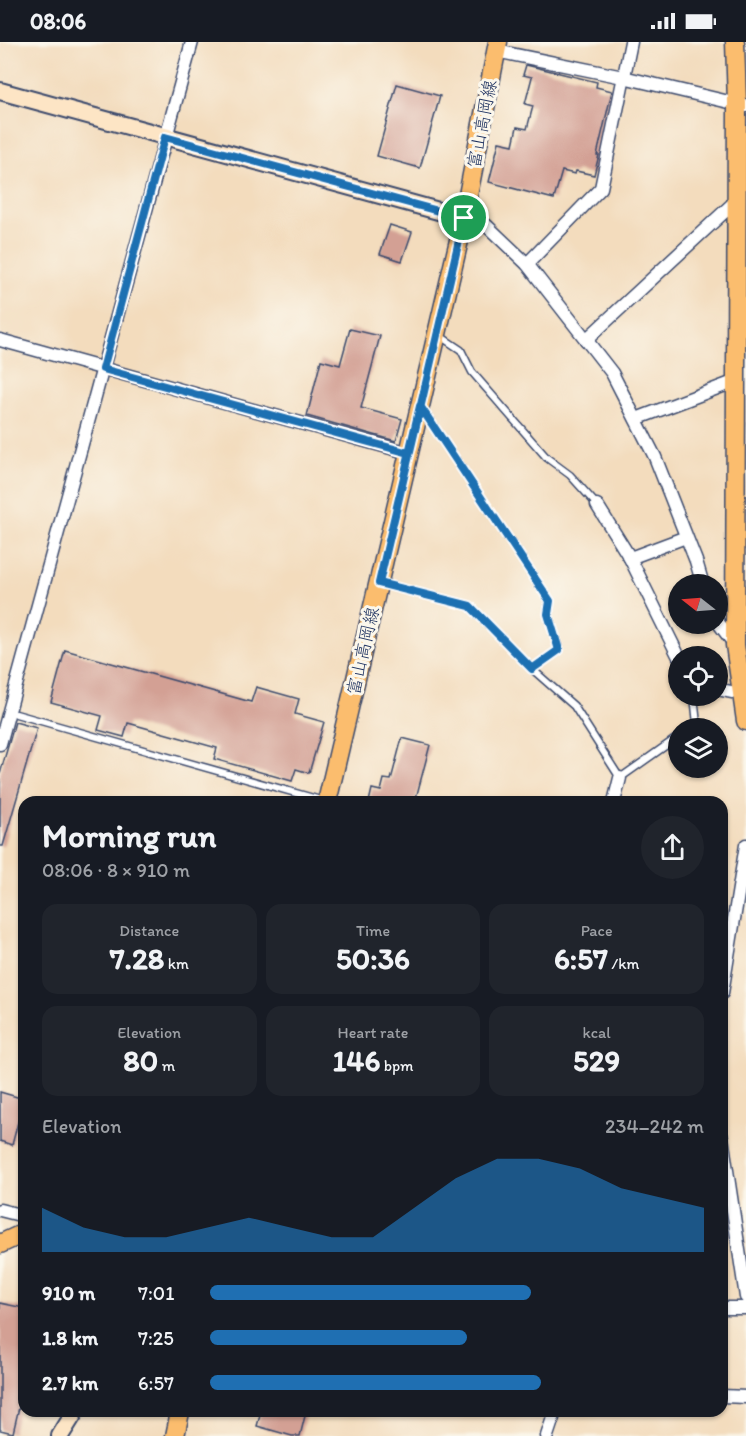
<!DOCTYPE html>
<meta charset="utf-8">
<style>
body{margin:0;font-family:Itim,"Klee One",sans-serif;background:#20242c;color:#f1f3f6;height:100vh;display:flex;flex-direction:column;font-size:22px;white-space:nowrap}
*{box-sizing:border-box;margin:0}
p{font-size:20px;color:#9ea1a6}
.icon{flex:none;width:33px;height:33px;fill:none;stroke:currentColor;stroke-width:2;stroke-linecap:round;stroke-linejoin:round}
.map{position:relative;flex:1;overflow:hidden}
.drawer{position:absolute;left:18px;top:754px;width:710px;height:621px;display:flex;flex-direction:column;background:#171b24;border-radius:18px;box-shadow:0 2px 4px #0004}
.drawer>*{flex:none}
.needle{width:39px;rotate:287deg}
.controls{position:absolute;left:668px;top:532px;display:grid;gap:12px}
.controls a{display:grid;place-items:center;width:60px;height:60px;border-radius:50%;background:#171b24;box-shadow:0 2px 4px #0004;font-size:30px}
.pin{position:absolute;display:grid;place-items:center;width:51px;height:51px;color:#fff;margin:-26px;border:3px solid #fff;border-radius:50%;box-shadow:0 2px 6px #0007}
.round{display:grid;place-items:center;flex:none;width:63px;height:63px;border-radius:32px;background:#20242c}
.headline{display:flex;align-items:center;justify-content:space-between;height:102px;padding:0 24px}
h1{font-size:33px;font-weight:700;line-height:45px}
.figures{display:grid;grid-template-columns:repeat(3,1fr);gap:9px;height:102px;padding:6px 24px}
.figures div{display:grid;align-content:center;border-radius:15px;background:#20242c;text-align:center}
.figures b{font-size:30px;font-weight:700}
.figures small{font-size:16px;font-weight:400}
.figures p{font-size:16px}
.chart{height:168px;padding:12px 24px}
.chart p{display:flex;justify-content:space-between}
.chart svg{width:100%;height:108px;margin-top:6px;fill:#1f6fb2;opacity:.7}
ul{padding:0 24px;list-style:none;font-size:20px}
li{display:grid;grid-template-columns:96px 72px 1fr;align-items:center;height:45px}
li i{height:15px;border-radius:8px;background:#1f6fb2}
.status{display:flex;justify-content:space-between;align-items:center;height:42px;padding:0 30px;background:#171b24;direction:ltr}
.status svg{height:16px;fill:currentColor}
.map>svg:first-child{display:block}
.building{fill:#d3a094}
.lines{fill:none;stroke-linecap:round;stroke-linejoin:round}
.lane-casing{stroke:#3b496c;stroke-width:9}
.street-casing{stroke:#3b496c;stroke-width:15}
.secondary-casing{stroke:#3b496c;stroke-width:20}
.primary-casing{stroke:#3b496c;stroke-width:21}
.lane{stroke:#fff;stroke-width:6}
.street{stroke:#fff;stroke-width:12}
.secondary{stroke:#fde5c5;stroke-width:16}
.primary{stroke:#fbbd6e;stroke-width:18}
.route-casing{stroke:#fff;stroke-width:12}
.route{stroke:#1f6fb2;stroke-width:8}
.labels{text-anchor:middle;stroke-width:6;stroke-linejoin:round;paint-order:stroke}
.street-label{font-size:18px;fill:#1b2f5e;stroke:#fbf7ec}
</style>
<div class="status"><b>08:06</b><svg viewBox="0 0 49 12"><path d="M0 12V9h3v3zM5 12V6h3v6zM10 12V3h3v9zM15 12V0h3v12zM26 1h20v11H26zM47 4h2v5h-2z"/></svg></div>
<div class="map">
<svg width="746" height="1394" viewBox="0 0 746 1394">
<rect width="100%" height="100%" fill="#fbf7ec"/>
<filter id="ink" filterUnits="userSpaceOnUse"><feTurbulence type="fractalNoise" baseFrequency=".0167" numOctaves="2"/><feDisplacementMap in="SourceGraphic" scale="12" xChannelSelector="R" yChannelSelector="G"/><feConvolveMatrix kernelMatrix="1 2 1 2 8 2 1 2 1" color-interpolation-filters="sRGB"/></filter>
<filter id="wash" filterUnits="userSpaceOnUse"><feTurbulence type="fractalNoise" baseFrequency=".008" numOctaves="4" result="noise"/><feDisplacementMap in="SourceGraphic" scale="24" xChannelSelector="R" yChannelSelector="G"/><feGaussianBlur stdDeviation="1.35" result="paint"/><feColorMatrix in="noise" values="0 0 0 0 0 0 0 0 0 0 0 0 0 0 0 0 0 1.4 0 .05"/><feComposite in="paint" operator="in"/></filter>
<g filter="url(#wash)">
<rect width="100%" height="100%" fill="#f3dcbd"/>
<g id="blocks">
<g class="building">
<polygon points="526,23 597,40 596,45 612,49 597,113 599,113 594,133 576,129 575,132 562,129 554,157 489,140 499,100 513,103 517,85 527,87 533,64 525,62 532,35 523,33"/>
<polygon points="397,42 440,54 420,126 377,114"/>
<polygon points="390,183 412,190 402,219 380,212"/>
<polygon points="350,287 380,294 361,366 402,377 396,399 307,374 321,318 340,323"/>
<polygon points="65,608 251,660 256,645 299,657 295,672 324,680 309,731 296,727 292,739 214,717 217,706 128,681 124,695 98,688 102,674 51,660"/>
<polygon points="15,680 37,686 3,804 0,804 0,732"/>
<polygon points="402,696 430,703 415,760 369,760 372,747 381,749 384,737 391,738"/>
<polygon points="0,1050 24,1057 12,1103 0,1099"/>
<polygon points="0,1261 24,1266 24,1344 13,1391 0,1388"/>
<polygon points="261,1370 306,1370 300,1394 292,1394 257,1384"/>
</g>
</g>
</g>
<g filter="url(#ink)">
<use href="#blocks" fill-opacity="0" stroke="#3b496c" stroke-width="1.5"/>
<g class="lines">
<defs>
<g id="lane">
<polyline points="440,294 461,308 472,330 547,416 570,433 597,463"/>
<polyline points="422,367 550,559 548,572 559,608 532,627"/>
<polyline points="379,541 470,564 532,627 574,664 620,736 678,695"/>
<polyline points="16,672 324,759"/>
<polyline points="690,687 697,682 694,654"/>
</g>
<g id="street">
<polyline points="496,9 623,35 746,64"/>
<polyline points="464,176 486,183 527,222 612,331 655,415 696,519 703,543"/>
<polyline points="527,222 601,146 631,0"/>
<polyline points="0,298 409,411"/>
<polyline points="586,298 737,158"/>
<polyline points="636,377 736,339"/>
<polyline points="597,463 630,516 679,615"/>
<polyline points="630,516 686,495"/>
<polyline points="717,579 735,603"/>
<polyline points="717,647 741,652"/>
<polyline points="0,702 192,0"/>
<polyline points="614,760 620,736"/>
<polyline points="722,951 746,803"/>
<polyline points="722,1095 746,1255"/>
<polyline points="0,1168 24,1174"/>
<polyline points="722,1266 746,1266"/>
<polyline points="722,1354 746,1355"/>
<polyline points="547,1394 555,1370"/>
</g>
<g id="secondary">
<polyline points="0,49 464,176"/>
<polyline points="60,1394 75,1370"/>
</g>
<g id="primary">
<polyline points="735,0 737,61 735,603 746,679"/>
<polyline points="327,760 460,194 498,0"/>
<polyline points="0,1202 24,1191"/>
<polyline points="175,1394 180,1370"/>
</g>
</defs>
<use href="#lane" class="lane-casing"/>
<use href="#street" class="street-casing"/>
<use href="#secondary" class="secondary-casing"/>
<use href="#primary" class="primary-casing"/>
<use href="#lane" class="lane"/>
<use href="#street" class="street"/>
<use href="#secondary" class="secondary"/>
<use href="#primary" class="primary"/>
</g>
</g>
<g class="lines" filter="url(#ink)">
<defs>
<path id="route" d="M464,176L165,95L103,327L409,411L420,364L550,559L548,572L559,608L532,627L470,564L379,541C407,425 433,310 460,194L464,176"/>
</defs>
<use href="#route" class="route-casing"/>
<use href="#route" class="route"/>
</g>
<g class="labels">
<g class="street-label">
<text transform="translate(482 82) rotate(-79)" y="6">富山高岡線</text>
<text transform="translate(363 609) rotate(-77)" y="6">富山高岡線</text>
</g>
</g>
</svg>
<div class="controls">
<a><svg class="needle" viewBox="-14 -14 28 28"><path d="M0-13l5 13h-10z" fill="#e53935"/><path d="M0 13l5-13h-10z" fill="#9ea1a6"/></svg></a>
<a><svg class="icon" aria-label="locate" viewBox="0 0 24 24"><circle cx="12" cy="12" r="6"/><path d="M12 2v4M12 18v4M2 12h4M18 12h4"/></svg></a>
<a><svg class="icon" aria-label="layers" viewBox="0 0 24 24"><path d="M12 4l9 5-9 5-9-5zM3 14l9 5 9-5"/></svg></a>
</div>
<div class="pin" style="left:464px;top:176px;background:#1e9e55"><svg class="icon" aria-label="arrive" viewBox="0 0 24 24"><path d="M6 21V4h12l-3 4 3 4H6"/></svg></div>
<section class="drawer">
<div class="headline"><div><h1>Morning run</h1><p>08:06 · 8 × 910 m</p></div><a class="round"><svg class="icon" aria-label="share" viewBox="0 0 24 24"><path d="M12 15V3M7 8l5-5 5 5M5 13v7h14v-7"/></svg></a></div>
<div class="figures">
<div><p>Distance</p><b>7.28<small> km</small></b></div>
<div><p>Time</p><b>50:36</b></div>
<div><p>Pace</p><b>6:57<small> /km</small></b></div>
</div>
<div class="figures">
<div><p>Elevation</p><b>80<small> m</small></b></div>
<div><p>Heart rate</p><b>146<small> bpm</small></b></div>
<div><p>kcal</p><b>529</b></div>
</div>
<div class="chart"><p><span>Elevation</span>234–242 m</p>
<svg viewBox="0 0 160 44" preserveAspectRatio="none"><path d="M0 44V26L10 34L20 38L30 38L40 34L50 30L60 34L70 38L80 38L90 26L100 14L110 6L120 6L130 10L140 18L150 22L160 26V44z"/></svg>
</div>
<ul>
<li><b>910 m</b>7:01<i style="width:65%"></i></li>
<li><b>1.8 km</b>7:25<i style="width:52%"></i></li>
<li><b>2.7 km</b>6:57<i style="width:67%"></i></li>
</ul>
</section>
</div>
